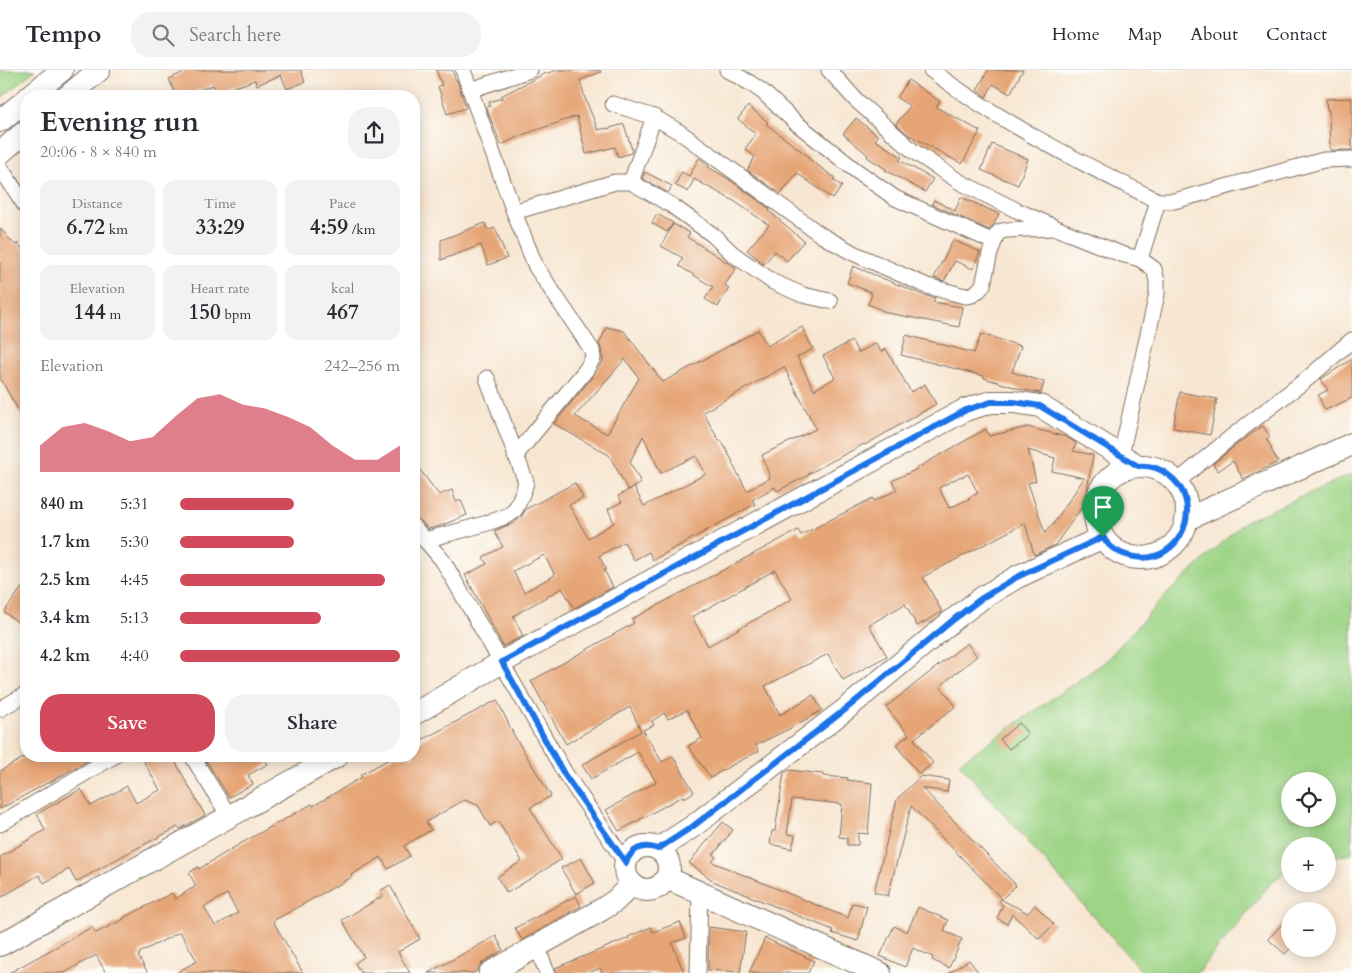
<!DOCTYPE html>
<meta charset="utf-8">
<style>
body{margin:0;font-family:Cardo,serif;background:#f2f2f3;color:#2b2b33;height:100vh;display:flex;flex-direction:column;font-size:19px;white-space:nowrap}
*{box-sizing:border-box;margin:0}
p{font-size:16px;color:#7c7c81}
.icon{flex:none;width:28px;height:28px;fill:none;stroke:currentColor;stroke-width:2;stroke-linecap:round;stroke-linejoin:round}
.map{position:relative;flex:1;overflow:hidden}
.details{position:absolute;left:20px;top:20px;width:400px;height:672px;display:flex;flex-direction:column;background:#fff;border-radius:20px;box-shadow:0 2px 12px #0003}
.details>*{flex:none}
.tools{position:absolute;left:1281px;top:702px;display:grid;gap:10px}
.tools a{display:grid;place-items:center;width:55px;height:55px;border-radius:50%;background:#fff;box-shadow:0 2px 12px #0003;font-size:25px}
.pin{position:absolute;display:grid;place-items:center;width:42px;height:42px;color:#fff;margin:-51px -21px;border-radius:50% 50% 50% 0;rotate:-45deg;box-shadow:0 0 5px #0007}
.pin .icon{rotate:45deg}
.round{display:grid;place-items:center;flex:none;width:52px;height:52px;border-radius:20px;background:#f2f2f3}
.summary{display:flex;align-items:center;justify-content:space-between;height:85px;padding:0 20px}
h1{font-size:28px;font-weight:700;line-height:38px}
.metrics{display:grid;grid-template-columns:repeat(3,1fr);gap:8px;height:85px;padding:5px 20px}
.metrics div{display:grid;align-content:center;border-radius:12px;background:#f2f2f3;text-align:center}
.metrics b{font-size:21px;font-weight:700}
.metrics small{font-size:14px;font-weight:400}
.metrics p{font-size:14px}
.chart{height:140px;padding:10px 20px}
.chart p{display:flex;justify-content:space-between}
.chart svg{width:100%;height:90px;margin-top:5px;fill:#d1495b;opacity:.7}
.cta{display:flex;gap:10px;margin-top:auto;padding:10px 20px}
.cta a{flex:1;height:58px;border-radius:20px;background:#d1495b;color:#fff;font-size:20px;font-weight:700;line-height:58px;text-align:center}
.cta a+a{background:#f2f2f3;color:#2b2b33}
ul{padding:0 20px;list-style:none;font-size:16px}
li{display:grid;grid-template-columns:80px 60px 1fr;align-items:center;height:38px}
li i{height:12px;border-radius:6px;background:#d1495b}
header{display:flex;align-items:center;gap:30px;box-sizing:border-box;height:70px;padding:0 25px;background:#fff;border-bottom:1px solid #e1e1e2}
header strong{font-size:24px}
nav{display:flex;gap:28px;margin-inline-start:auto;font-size:18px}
.search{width:350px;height:45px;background:#f2f2f3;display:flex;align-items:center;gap:12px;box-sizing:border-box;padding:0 18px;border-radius:20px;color:#7c7c81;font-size:19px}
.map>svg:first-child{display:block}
.green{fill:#9dd486;stroke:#6c7f52;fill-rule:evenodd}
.building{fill:#e6a576;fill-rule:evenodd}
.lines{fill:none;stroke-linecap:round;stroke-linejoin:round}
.street-casing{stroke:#7d6c5d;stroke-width:17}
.secondary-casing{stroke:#7d6c5d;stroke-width:24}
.street{stroke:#fff;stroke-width:15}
.secondary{stroke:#fff;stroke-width:22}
.route-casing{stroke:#fff;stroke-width:10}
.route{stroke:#1a73e8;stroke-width:6}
</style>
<header>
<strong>Tempo</strong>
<div class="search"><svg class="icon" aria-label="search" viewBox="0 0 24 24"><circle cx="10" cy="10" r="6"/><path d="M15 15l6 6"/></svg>Search here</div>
<nav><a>Home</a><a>Map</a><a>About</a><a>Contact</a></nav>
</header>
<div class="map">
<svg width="1352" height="903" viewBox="0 0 1352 903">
<rect width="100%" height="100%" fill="#fdfcf7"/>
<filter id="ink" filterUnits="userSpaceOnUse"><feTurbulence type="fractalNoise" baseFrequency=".02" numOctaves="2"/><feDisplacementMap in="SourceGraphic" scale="10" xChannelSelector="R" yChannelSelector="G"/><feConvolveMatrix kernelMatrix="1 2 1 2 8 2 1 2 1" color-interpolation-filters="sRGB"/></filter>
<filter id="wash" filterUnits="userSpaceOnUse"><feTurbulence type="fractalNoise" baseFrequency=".0096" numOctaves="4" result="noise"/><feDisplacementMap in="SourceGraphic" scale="20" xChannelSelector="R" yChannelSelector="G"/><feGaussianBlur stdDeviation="1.12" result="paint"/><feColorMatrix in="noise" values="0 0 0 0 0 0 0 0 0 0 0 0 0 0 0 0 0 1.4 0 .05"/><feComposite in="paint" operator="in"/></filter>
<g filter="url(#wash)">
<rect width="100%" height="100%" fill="#f7e6d1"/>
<g class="green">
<polygon points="0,0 35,0 0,29"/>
<path d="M1352,404V784L1328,787V776H1290V797L1271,813L1224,871L1197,903H1143L959,693L1105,592L1163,528L1244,452ZM1290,711H1328V749H1290Z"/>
</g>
<g id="blocks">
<g class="building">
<polygon points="183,0 301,0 305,12 287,19 281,5 257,15 255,10 229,19 231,26 217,26 213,15 191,23 192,26 176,26 169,9 184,2"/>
<polygon points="436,0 452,0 456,11 457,10 466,38 447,44 438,16 442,15"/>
<polygon points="558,0 600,0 601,2 580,10 585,28 598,60 607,58 607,59 624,54 632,80 631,83 618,87 615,77 586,84 577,46 522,65 501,75 486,37 490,36 489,32 502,28 501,26 544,4"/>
<polygon points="988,0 1023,0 1010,24 993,14 986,27 977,20"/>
<polygon points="908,10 940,31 936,37 980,61 962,94 909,65 896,54 910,36 897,28"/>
<polygon points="1352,28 1352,80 1330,80 1329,40 1327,40 1326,29"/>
<polygon points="748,36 768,52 766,54 809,87 808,88 835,108 833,110 842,116 833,129 797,103 781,124 747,100 755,87 745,79 756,64 738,49"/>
<polygon points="856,48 878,66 875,70 902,87 899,90 933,109 925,122 885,100 886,99 867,87 868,85 843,64"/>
<polygon points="992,74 1028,89 1018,115 981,100"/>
<polygon points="699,88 709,95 708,97 727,108 770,139 769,141 804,171 787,191 775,181 764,194 747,180 769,155 734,131 694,109 688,122 675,115 682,102 689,106"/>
<polygon points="645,102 672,116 668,123 642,108"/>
<polygon points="961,127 999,144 994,154 989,160 932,134 934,130 955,141"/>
<polygon points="657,144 673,153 667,162 652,153"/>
<polygon points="485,153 488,160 495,158 507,188 488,195 481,175 441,190 441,170"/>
<polygon points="673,154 690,163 687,167 736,198 725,215 729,218 718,237 705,229 713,217 679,196 683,188 661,176"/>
<polygon points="0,158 15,175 18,173 26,184 26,354 0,308"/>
<polygon points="953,170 980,182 973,199 955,191 944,211 934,208"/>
<polygon points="853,196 923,225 935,228 933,232 962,237 959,257 888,243 868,234 872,224 870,223 871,222 847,213"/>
<path d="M607,257L624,261L663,312L758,260L767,276L802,257L813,279L797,287L814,320L835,308L823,286L852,271L858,283L876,273L881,282L886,279L911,322L925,314L936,334L865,375L864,374L808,404L809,405L777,421L775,417L752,430L755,434L653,490L649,482L634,490L624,472L599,486L606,499L604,500L613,517L574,538L562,518L513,546L523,566L503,576L465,505L487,494L483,487L503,477L494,461L514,453L522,446L526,439L575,413L583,428L569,435L588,468L614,453L608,439L622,432L618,426L634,417L644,436L706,404L696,386L661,403L643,366L630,392L641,413L628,420L609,385L554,354L593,306L603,291L601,279L599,274ZM625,289L639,308L607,364L575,346ZM784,297L816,359L762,385L770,408L747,421L732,393L733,392L721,370L719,371L703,342ZM544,485L555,505L524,522L513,501Z"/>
<polygon points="981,264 1021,276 1012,302 1044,312 1041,323 1024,320 984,308 984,306 901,285 906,265 974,283"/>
<polygon points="1352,289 1352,328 1325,340 1318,325 1328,320 1321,309"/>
<polygon points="1180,322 1217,329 1210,365 1173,358"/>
<polygon points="1263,356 1270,367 1266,369 1272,379 1271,379 1278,392 1243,409 1233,391 1218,401 1213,394 1236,375"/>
<path d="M1028,357L1066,367L1076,373L1073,381L1093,385L1087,420L1092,423L1055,475L1034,485L1025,453L923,507L942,542L917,556L905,534L869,555L887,586L843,610L828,584L765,616L780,645L813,625L822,640L791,658L756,675L759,681L721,701L711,708L688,676L702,668L687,640L668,649L664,643L652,651L654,655L643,660L662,692L673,686L694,722L684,728L683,726L619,761L606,740L656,712L638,682L591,709L582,695L641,661L630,637L566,674L531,611L634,553L632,549L798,460L801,465L873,428L874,431L897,420L892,411L917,399V398L986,359L989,366ZM1028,380L1055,388L1052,401L1084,408L1052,456L1051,455L1045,463L1028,413L1036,411ZM968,404L978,423L968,428L969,429L949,438L939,418L961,406L962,407ZM775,500L792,529L708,576L692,547Z"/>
<polygon points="414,392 439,425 452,420 456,432 461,430 467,445 440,456 428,459 421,451 416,448 414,445"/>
<polygon points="26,512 26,558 4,542"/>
<polygon points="967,573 977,586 940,616 956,636 914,669 933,693 919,704 896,675 909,665 886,637"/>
<path d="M497,630L515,667L551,726L530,738L562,789L507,823L497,807L522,791L498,751L490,756L478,735L464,730L426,752L431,760L404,776L410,786L388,799L381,787L351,805L352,807L273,851L303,903H176L197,891L180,862L139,883L140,885L138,886L148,903H106L96,885L64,903H9L92,857L96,863L124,849L123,848L172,823L175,829L196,816L189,803L198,797L199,799L238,775L312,734L313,736L362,707L360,705L395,686H414V674ZM227,824L238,843L215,856L204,837Z"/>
<polygon points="1019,653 1028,664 1009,679 1000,669"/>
<polygon points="27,686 95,686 47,714 47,713 0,739 0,701"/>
<polygon points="150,686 172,686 205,745 180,759 178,757 124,785 76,812 69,799 44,813 39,805 0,828 0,787 45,760 37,744 81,719 91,736 127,716 136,733 160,720 143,690"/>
<polygon points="203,686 263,686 268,694 248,705 253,714 229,727"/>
<polygon points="789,700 823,704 823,706 848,708 847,710 872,713 868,764 858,763 858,775 847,775 847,768 839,767 842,734 792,729 787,764 795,765 792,779 770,774 772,761 775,761 784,703"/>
<polygon points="921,706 949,710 947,722 922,718 1016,815 1002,829 911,736 888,826 874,822 897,729"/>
<polygon points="723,752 733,760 713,785 716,787 712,792 848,848 852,833 867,836 858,871 832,863 833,860 715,812 689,793"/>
<polygon points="581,788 595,813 576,824 561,798"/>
<polygon points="390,815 420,869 398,882 410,903 361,903 355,893 364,887 342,850 383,826 380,821"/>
<polygon points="576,826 581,836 522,870 515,858"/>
<polygon points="1000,829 1028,843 1035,835 1054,854 1039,869 1012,844 1007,854 997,848 1003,835 999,831"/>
<polygon points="918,837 948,850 944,861 962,869 949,898 932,890 933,887 913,878 905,897 880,886 894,856 907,862"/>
<polygon points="1290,846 1290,879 1285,884 1268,869"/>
<polygon points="680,852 686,868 672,873 684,903 602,903 600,898 588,903 556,903 555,898 629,868 628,867 651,857 653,862"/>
<polygon points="709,857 746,862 740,902 708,900"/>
<polygon points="496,866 503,880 483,892 479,896 477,901 473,903 428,903"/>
<polygon points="765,868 814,891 808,903 749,903"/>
<polygon points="969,890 979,903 949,903"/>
</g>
</g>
</g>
<g filter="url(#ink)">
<use href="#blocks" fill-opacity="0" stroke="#7d6c5d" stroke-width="1"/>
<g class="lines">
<defs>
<g id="street">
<polyline points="463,0 514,142 536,197 592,280 593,288 586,300 515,386"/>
<polyline points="727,0 750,13 763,22 795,52 854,99 895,128 994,172"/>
<polyline points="829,0 856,30 913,81 960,112 1016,140 1066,162 1121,184 1140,189 1154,199 1157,211 1157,224 1121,385"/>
<path d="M931,0C1001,53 1080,92 1158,131"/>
<polyline points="470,20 530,0"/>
<polyline points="613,34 654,47 681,63 821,165 853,183 927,216 965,226 972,225 979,220 983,215 990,183 996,166 999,162 1006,160 1053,158"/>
<polyline points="0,97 26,137"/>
<polyline points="631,112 654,47"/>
<polyline points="514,142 615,112 631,112 671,135 713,165 733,184 773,212 803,225 830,231"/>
<polyline points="1140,189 1158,131 1174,131 1324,90 1352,89"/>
<polyline points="1177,412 1230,368 1307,309 1352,270"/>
<polyline points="414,457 443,491 565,703 626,793"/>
<path d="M425,470C441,465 506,451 514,441C519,434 522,424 525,416L526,412L487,308"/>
<polyline points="0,639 26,624"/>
<polyline points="192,686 229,746"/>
<polyline points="0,754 114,686"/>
<polyline points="537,876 547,903"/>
<polyline points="698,903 700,823"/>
</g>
<g id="secondary">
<polyline points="30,26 62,0"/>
<polyline points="68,26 99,0"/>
<polyline points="0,51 26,30"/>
<polyline points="0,83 26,61"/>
<circle cx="1141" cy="442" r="46"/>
<polyline points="1187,449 1352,374"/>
<polyline points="414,644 502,592 965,340 991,332 1014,332 1040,336 1138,396"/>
<circle cx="647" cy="798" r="22"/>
<polyline points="658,779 692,757 846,639 953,550 982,528 1017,507 1103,467"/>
<polyline points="667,808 880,903"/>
<polyline points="0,875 337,686"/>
<polyline points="490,903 601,840 615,831 632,814"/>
</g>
</defs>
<use href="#street" class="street-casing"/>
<use href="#secondary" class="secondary-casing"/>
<use href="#street" class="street"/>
<use href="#secondary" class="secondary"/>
</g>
</g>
<g class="lines" filter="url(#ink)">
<defs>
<path id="route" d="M991,332H1014L1040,336L1138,396C1149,395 1159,398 1167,404C1207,431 1182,495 1135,487C1122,485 1110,479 1103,467L1017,507L982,528L953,550L846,639L692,757L658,779C643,773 631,779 626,793L564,704L502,592L966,340Z"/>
</defs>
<use href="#route" class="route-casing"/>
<use href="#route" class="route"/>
</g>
</svg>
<div class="tools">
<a><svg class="icon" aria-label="locate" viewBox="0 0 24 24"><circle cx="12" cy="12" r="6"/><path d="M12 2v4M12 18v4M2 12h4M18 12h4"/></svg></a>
<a>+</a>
<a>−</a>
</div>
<div class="pin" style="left:1103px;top:467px;background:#1e9e55"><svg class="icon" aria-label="arrive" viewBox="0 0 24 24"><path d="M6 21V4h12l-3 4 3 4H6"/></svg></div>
<section class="details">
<div class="summary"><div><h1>Evening run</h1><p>20:06 · 8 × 840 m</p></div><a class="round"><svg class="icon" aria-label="share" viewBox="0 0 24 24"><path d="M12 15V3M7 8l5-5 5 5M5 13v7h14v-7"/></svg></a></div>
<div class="metrics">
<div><p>Distance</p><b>6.72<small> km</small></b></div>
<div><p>Time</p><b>33:29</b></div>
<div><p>Pace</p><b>4:59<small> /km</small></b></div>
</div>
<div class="metrics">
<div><p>Elevation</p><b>144<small> m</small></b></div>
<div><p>Heart rate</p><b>150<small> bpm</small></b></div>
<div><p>kcal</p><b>467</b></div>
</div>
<div class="chart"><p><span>Elevation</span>242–256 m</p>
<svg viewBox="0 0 160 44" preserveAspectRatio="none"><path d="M0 44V31L10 22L20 20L30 24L40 29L50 27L60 17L70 8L80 6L90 11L100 13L110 17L120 22L130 31L140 38L150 38L160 31V44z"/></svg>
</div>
<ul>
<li><b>840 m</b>5:31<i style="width:52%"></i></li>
<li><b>1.7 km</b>5:30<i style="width:52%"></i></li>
<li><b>2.5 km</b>4:45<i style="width:93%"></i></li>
<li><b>3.4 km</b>5:13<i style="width:64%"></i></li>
<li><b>4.2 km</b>4:40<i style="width:100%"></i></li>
</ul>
<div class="cta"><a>Save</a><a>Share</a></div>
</section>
</div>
